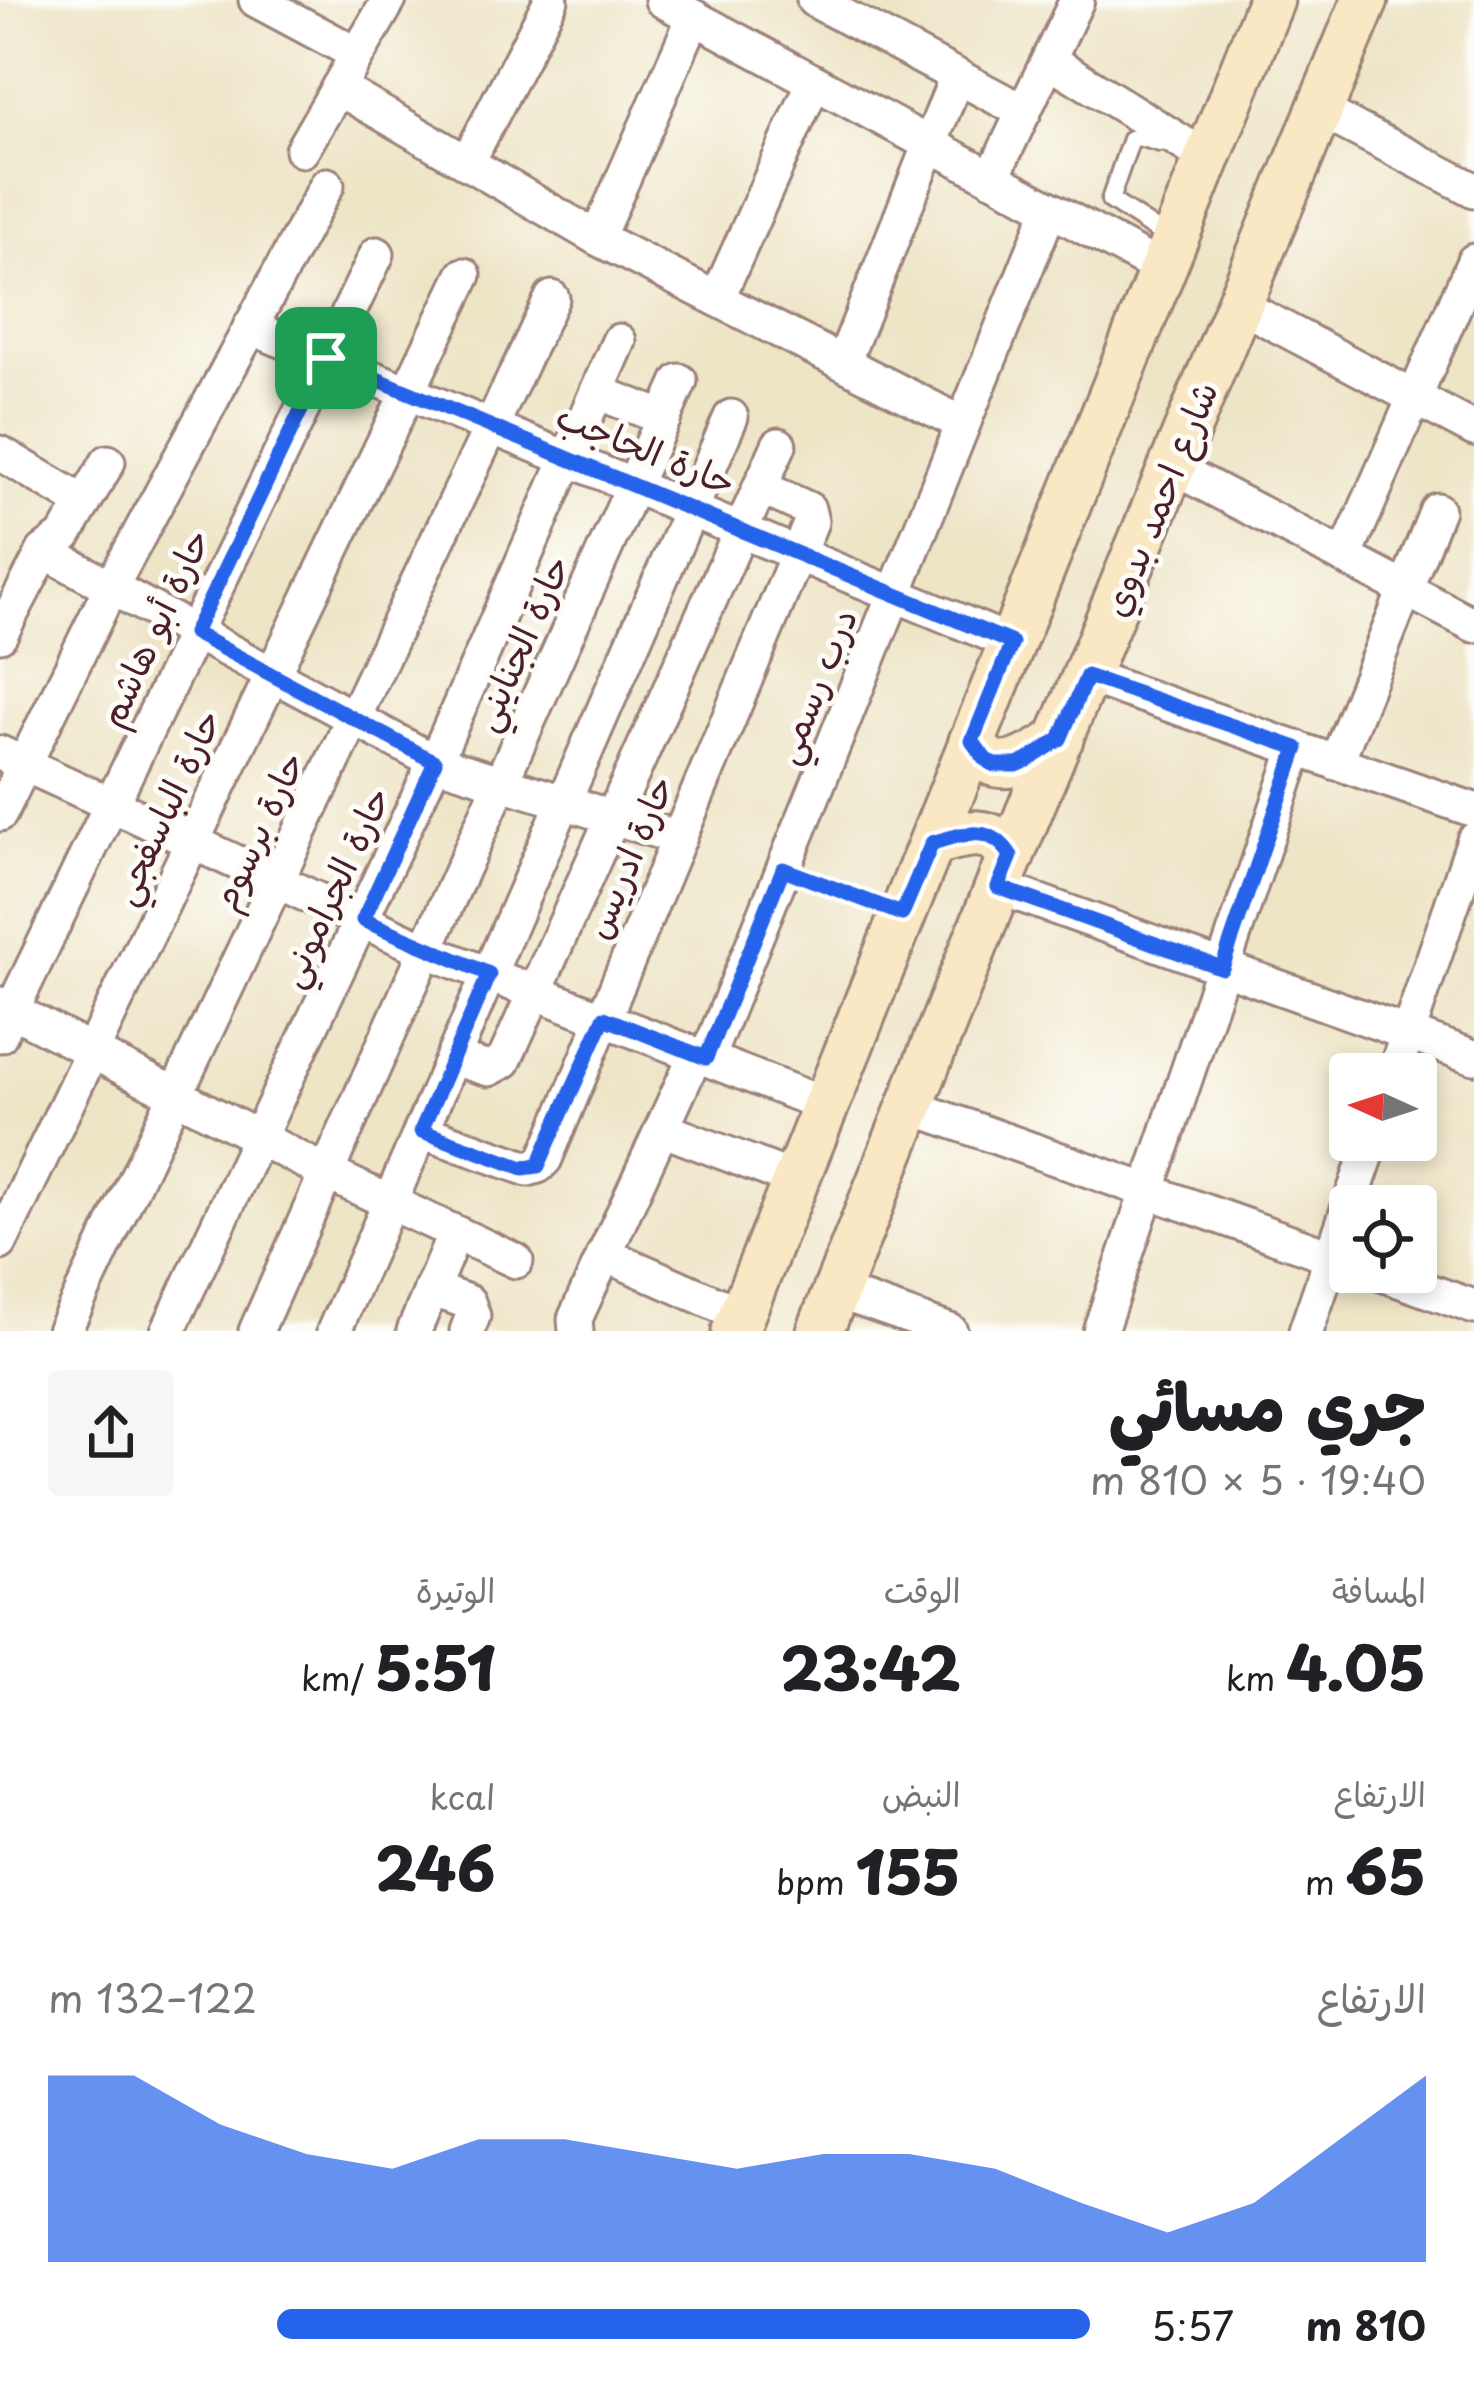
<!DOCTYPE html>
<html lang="ar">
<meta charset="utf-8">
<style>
body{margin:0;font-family:"Playpen Sans","Playpen Sans Arabic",sans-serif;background:#f6f6f6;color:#202124;direction:rtl;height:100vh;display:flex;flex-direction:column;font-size:45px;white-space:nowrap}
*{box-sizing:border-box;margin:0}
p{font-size:39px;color:#757577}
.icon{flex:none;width:66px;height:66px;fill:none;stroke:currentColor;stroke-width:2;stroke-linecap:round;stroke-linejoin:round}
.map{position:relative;height:1331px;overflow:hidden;direction:ltr}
.drawer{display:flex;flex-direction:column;background:#fff;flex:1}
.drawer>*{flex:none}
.needle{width:78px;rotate:273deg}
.buttons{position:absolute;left:1329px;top:1053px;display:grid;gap:24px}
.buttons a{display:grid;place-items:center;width:108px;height:108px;border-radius:12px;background:#fff;box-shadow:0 6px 18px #0003;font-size:60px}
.pin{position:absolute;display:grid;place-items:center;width:102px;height:102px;color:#fff;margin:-51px;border-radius:24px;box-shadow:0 6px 18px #0006}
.round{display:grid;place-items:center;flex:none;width:126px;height:126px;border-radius:12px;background:#f6f6f6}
.headline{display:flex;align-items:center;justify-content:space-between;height:204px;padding:0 48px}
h1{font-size:66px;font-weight:800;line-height:90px}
.figures{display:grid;grid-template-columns:repeat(3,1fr);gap:18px;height:204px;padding:12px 48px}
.figures div{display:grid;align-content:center}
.figures b{font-size:60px;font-weight:800}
.figures small{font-size:33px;font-weight:400}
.figures p{font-size:33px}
.chart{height:336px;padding:24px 48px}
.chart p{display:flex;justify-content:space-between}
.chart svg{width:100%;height:216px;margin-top:12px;fill:#2563eb;opacity:.7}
ul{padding:0 48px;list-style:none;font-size:39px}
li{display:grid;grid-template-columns:192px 144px 1fr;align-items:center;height:90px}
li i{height:30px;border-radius:15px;background:#2563eb}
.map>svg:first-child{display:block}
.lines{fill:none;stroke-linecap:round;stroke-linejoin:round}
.lane-casing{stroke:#9c8279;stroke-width:22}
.street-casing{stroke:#9c8279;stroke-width:39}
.secondary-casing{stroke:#9c8279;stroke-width:51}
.lane{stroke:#fff;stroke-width:16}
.street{stroke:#fff;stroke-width:33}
.secondary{stroke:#fae7c3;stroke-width:45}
.route-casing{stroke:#fff;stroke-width:24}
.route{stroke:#2563eb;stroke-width:15}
.labels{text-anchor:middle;stroke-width:10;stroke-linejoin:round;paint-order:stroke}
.street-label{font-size:36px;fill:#4a1f2b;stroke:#fdfcf7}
</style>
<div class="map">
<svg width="1474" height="1331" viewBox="0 0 1474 1331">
<rect width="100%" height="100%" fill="#fdfcf7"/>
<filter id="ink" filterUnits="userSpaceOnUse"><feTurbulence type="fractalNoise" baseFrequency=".00833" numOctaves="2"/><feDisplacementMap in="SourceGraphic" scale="24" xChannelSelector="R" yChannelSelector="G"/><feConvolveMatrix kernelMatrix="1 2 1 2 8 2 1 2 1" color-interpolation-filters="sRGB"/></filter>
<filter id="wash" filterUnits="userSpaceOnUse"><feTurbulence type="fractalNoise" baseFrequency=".004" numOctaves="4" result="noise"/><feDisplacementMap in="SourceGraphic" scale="48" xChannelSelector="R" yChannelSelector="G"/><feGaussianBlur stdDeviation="2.7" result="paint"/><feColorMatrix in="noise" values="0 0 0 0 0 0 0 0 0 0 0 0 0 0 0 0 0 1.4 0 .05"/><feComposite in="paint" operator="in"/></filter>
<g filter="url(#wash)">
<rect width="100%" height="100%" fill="#eee5c7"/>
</g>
<g filter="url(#ink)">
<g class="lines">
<defs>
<g id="lane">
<polyline points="1160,143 1138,137 1131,139 1110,200 1173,241"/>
<polyline points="783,869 900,913"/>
</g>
<g id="street">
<polyline points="256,0 357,54"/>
<polyline points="662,0 1162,269"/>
<polyline points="814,0 1024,112"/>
<polyline points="1049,60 1207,158"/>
<polyline points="338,88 597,238 963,424"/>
<polyline points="1318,109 1474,190"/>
<polyline points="302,150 389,0"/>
<polyline points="467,163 551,0"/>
<polyline points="992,178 1077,0"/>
<polyline points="597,238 694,17"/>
<polyline points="717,299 814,82"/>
<polyline points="1239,305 1474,429"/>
<polyline points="250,327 1012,643"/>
<polyline points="843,363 957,76"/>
<polyline points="597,392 664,418"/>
<polyline points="0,453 84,503"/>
<polyline points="1174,468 1474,625"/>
<polyline points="44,551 435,762 679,838"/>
<polyline points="1345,557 1474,261"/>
<polyline points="0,635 44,551 65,535 108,462"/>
<polyline points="1087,676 1474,810"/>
<polyline points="0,753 428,951 826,1105"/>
<polyline points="1336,763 1437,510"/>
<polyline points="0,814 110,589 327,185"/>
<polyline points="998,887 1474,1057"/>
<polyline points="0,1004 327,1173 516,1261"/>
<polyline points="0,1035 377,254"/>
<polyline points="453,1058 489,1069 504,1061 779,445"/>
<polyline points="707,1058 1050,209"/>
<polyline points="1394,1074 1474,840"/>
<polyline points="909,1106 1350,1263"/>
<polyline points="662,1129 796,1180"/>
<polyline points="421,1131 528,1169 538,1166 545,1159 811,522 808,509 760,487"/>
<polyline points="0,1243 464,275"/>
<polyline points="604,1254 742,1315"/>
<polyline points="1376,1272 1474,1307"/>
<polyline points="431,1289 468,1302 473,1316 467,1331"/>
<polyline points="836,1291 950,1331"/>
<polyline points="64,1331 552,298"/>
<polyline points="168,1331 435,762 619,341"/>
<polyline points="256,1331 680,381"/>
<polyline points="334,1331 731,417"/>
<polyline points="414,1331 455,1233"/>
<polyline points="576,1331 575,1319 696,1054"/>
<polyline points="1100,1331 1297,748"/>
<polyline points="1306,1331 1372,1140"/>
</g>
<g id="secondary">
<path d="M972,741C994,785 1031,758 1060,739"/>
<path d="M932,843C963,834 991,823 1011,856"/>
<polyline points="735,1331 1271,0"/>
<polyline points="820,1331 998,887 1365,0"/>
</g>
</defs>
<use href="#lane" class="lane-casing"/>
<use href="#street" class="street-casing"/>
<use href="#secondary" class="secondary-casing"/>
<use href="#lane" class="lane"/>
<use href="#street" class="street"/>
<use href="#secondary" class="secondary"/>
</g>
</g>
<g class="lines" filter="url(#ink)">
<defs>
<path id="route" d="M326,358L1012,643L972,741L985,759L995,765H1017L1028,760L1060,739L1087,676L1297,748L1222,968L998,887L1011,856C991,823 963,834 932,843L902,914L783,869L706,1058L604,1018L538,1166L523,1168L421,1131L489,974L363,920L435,762L194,633Z"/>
</defs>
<use href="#route" class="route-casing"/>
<use href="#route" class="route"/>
</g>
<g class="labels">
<g class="street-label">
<text transform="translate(646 449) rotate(22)" y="13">حارة الحاجب</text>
<text transform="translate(1160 499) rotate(-68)" y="13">شارع احمد بدوي</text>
<text transform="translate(154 628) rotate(-65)" y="13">حارة أبو هاشم</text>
<text transform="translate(521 643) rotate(-66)" y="13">حارة الجنايني</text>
<text transform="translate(815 686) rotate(-68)" y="13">درب رسمي</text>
<text transform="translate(166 807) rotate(-65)" y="13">حارة الباسفجي</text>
<text transform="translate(258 831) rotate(-65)" y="13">حارة برسوم</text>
<text transform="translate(629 857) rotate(-67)" y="13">حارة ادريس</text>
<text transform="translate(334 887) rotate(-65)" y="13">حارة الجراموني</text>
</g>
</g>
</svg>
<div class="buttons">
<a><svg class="needle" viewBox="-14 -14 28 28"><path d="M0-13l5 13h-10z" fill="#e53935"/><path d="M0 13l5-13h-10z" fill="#757577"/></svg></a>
<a><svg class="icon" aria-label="locate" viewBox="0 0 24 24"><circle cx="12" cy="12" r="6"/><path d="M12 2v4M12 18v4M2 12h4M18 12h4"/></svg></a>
</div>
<div class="pin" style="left:326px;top:358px;background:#1e9e55"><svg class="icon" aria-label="arrive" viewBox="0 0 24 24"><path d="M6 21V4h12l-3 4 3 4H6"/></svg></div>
</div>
<section class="drawer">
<div class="headline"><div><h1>جري مسائي</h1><p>19:40 · 5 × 810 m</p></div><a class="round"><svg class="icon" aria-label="share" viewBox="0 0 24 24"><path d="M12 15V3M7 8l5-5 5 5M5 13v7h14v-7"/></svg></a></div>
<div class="figures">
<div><p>المسافة</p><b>4.05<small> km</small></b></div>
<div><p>الوقت</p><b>23:42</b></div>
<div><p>الوتيرة</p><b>5:51<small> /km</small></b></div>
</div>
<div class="figures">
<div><p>الارتفاع</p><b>65<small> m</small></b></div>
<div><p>النبض</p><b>155<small> bpm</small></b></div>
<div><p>kcal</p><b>246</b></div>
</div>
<div class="chart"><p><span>الارتفاع</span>122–132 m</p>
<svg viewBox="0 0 160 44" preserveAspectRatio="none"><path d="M0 44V6L10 6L20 16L30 22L40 25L50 19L60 19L70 22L80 25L90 22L100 22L110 25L120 32L130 38L140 32L150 19L160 6V44z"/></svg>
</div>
<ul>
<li><b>810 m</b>5:57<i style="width:78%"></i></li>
</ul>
</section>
